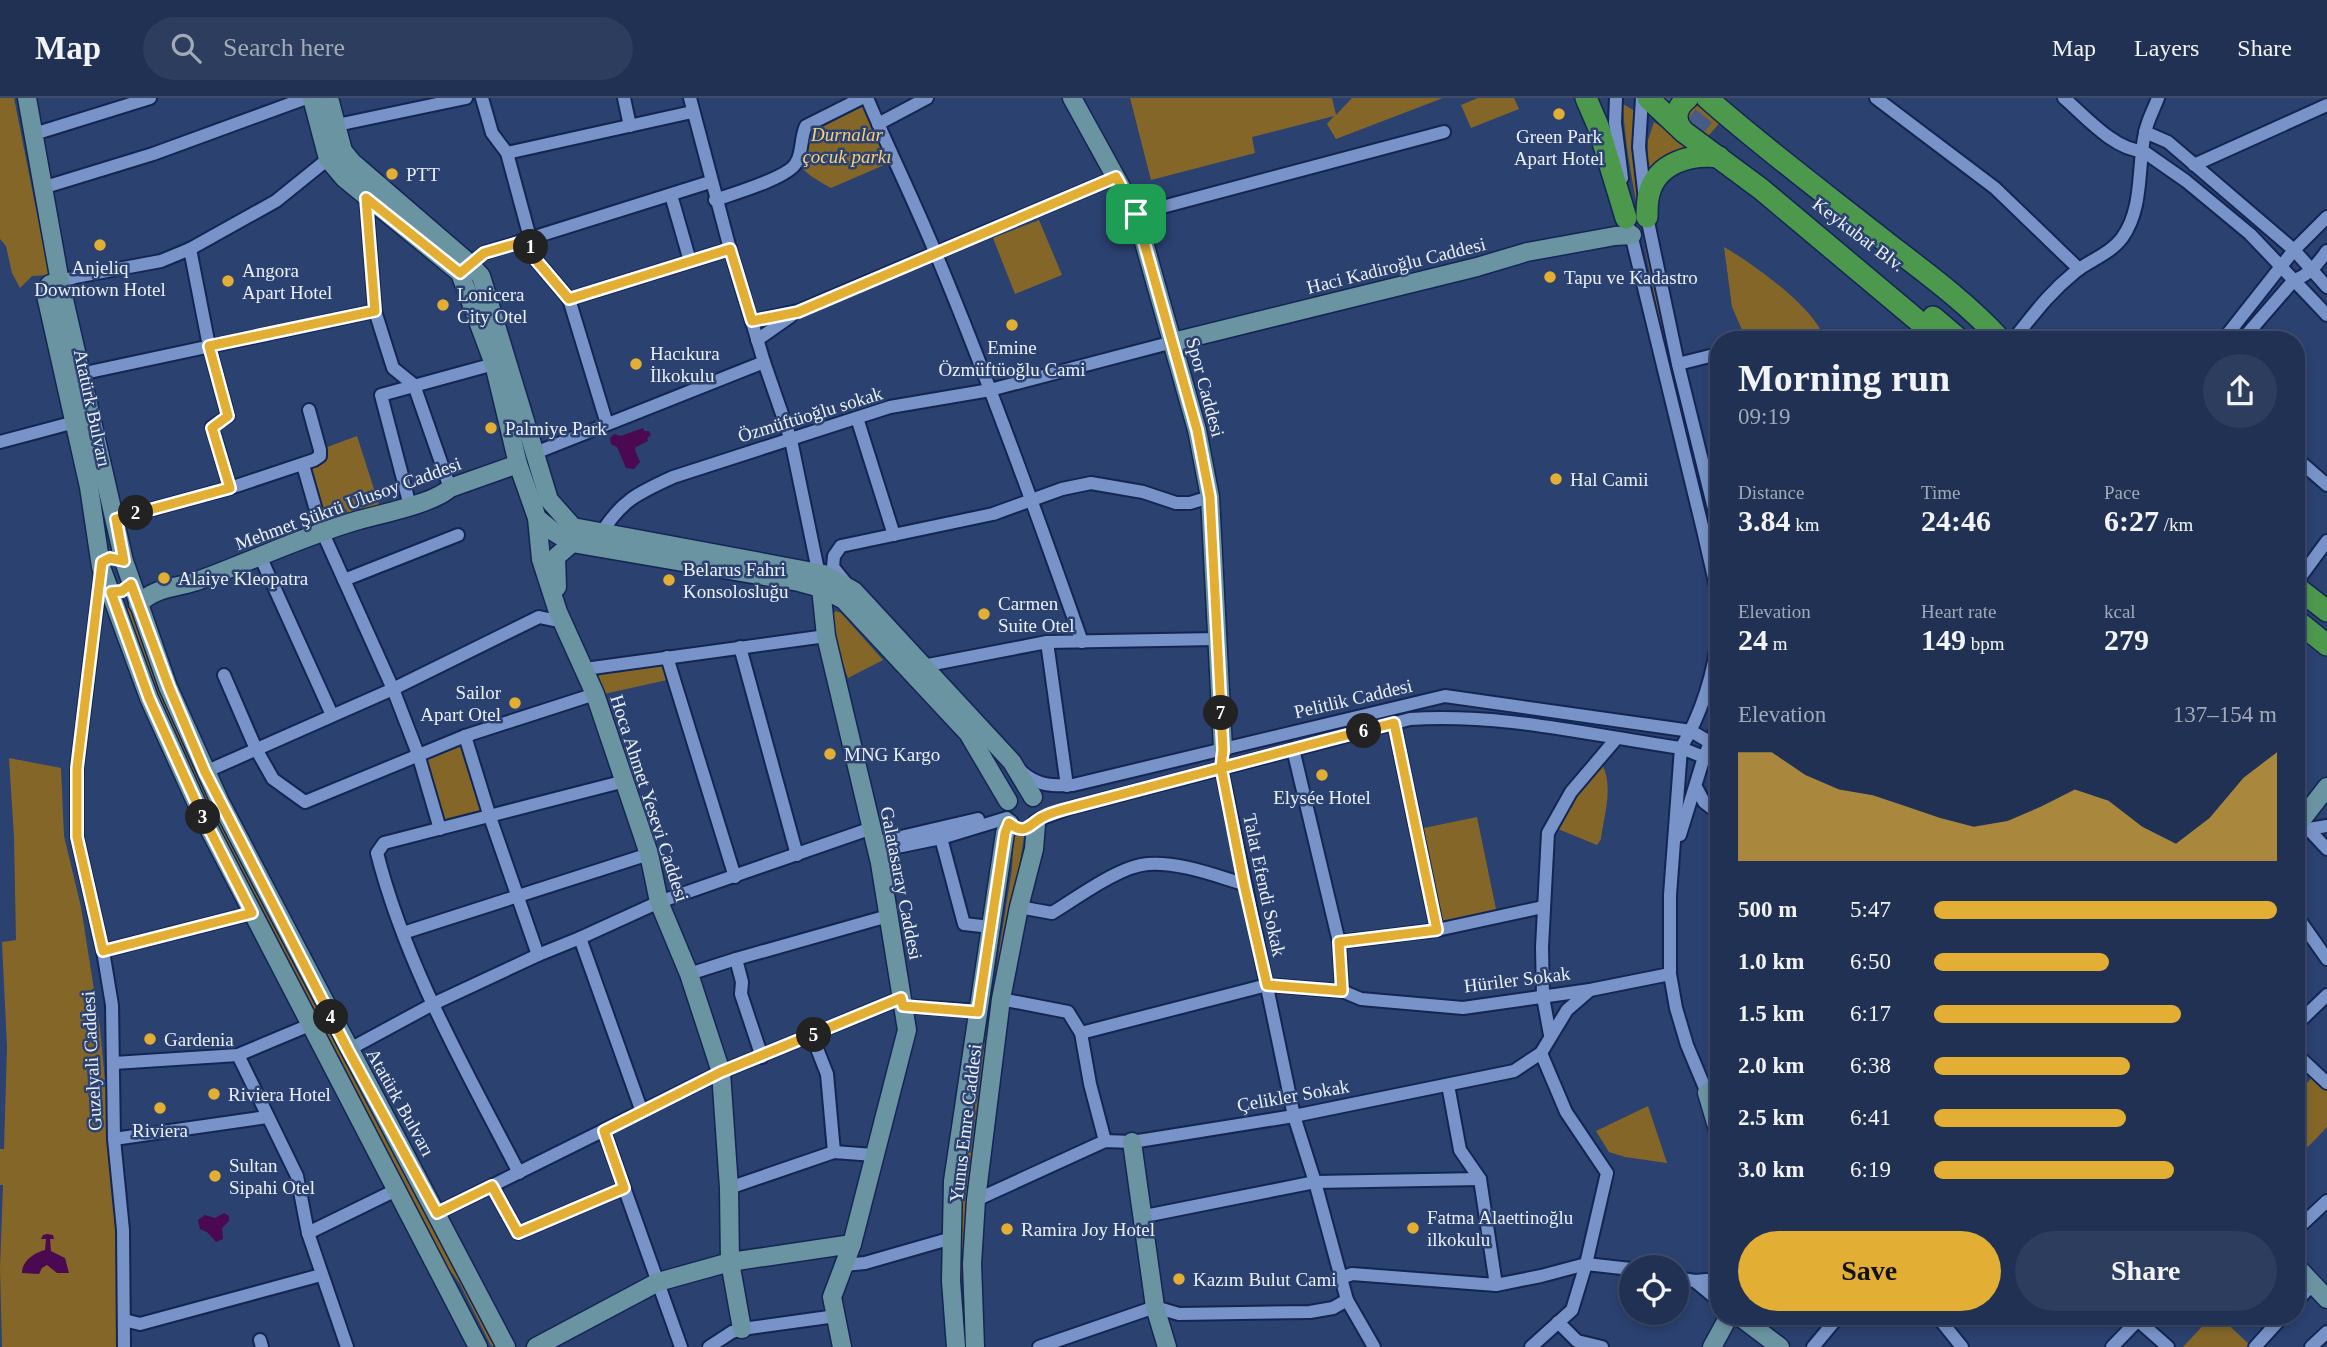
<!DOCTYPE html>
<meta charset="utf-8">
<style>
body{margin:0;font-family:Georgia,serif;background:#2d3d5e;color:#f1f3f6;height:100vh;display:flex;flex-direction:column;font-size:26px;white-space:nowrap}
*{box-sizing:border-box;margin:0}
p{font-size:23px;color:#a2a9b8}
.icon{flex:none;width:38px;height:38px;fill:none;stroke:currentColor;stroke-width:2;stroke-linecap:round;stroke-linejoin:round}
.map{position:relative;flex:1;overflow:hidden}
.side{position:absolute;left:1710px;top:233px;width:595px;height:994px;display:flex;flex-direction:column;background:#203154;border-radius:28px;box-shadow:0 4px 10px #0003,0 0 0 2px #3d4c6b}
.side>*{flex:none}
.fabs{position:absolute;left:1619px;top:1157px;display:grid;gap:14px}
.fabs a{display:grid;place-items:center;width:70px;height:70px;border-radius:50%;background:#203154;box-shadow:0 4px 10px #0003,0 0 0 2px #3d4c6b;font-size:35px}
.pin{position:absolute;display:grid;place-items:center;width:60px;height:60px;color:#fff;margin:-30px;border-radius:14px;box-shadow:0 4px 10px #0006}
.km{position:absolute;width:35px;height:35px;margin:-18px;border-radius:50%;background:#222;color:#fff;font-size:19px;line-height:35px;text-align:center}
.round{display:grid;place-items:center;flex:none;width:74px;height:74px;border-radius:37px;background:#2d3d5e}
.headline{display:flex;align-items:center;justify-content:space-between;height:119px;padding:0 28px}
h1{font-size:38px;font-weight:700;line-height:52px}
.figures{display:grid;grid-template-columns:repeat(3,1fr);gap:10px;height:119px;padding:7px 28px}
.figures div{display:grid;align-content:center}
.figures b{font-size:30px;font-weight:700}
.figures small{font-size:19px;font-weight:400}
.figures p{font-size:19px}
.chart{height:196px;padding:14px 28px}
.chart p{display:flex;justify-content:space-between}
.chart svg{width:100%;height:126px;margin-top:7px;fill:#e3ae34;opacity:.7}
.cta{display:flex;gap:14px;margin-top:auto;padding:14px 28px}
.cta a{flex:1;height:80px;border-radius:42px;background:#e3ae34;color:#111;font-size:28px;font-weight:700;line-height:80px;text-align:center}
.cta a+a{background:#2d3d5e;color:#f1f3f6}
ul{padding:0 28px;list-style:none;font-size:23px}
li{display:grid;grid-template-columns:112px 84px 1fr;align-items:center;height:52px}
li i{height:18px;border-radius:9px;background:#e3ae34}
header{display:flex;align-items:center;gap:42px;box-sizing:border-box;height:98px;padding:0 35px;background:#203154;border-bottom:2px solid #3d4c6b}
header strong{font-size:33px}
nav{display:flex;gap:38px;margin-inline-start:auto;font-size:24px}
.search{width:490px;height:63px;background:#2d3d5e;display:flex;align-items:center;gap:18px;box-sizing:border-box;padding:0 24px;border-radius:38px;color:#a2a9b8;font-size:26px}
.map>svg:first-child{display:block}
.green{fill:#846728}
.water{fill:#4a0950}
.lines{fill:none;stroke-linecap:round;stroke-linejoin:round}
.highway-tunnel{stroke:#485b85;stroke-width:21;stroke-dasharray:21 10;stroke-linecap:butt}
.street-casing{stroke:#132653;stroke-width:16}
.secondary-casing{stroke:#132653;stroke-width:21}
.highway-casing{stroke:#132653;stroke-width:24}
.street{stroke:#7893c8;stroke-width:12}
.secondary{stroke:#6b94a3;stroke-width:18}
.highway{stroke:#4c984d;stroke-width:21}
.route-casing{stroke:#fff;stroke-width:14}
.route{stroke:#e3ae34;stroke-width:9}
.poi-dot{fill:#e3ae34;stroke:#2b4170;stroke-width:2.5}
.labels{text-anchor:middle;stroke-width:5;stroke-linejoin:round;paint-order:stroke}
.park-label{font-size:19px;font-style:italic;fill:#f8cf7b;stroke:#2b4170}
.poi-label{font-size:19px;fill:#eaf0fc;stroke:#2b4170;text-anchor:start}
.street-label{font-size:19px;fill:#eaf0fc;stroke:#2b4170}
</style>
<header>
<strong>Map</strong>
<div class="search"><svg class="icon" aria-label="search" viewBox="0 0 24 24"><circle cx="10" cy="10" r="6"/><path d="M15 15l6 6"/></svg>Search here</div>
<nav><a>Map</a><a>Layers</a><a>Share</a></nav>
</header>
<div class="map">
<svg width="2327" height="1249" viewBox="0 0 2327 1249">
<rect width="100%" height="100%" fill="#2b4170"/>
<g class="green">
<polygon points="0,0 14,0 49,177 32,178 20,190 12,175 6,148 0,141"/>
<polygon points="1130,0 1332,0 1336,17 1352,0 1443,0 1336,41 1327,26 1334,18 1252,39 1255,55 1151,82"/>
<polygon points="1478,0 1514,0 1519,11 1471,30 1461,7"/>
<path d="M864,2L891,64L831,90C793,68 798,71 808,30Z"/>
<polygon points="1696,2 1723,21 1704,43 1687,29 1682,12"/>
<path d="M1623,6L1638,15C1626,61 1642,111 1650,158C1668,255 1690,350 1718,445V461C1689,358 1664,254 1645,149C1636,101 1625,54 1623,6Z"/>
<polygon points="1654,24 1694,51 1647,79 1648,42"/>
<polygon points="1039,122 1062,177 1015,196 993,140"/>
<path d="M1724,149C1752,165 1809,206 1822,235L1816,241H1791L1787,239L1780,241H1746L1732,209Z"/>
<polygon points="357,338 381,413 324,429 305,368 322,351"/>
<polygon points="133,507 182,641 219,718 497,1249 491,1248 460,1186 437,1155 240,782 160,609 127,510"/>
<polygon points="836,513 841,515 883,562 848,580 831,533 832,517"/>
<polygon points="661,564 667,582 604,596 598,575"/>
<polygon points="463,641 486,717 442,728 421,658"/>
<polygon points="9,660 61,670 64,738 81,809 100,930 119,1133 118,1249 2,1249 0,1170 3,1087 0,1087 0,1051 4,1051 7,949 2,844 16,842 14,739"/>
<path d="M1600,663C1615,686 1604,716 1601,741L1597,747L1553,729Z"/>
<polygon points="1477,719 1497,816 1440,828 1419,731"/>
<polygon points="1014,732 1025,732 979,1023 961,1182 968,1249 963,1249 955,1176 965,1069 1012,771"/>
<polygon points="2314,977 2327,989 2327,1029 2308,1049 2296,1037 2296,997"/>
<polygon points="1648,1008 1667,1065 1625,1059 1609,1054 1596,1033"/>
<polygon points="2212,1218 2219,1218 2252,1249 2183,1249"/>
</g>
<g class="water">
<polygon points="643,330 644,333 649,333 651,337 647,340 648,343 636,349 635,352 640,364 634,371 626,370 617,349 611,346 610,340 614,336 621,338"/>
<polygon points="224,1115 229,1118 229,1123 222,1130 223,1141 216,1144 207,1134 200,1131 198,1122 205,1117 215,1120"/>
<path d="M47,1136L53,1137L54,1141H50L51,1153L65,1160L69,1175H57L47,1167L42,1170L39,1176L22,1175C22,1163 34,1155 45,1152L46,1141H41L43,1137Z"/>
</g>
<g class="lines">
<polyline class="highway-tunnel" points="1665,0 1712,38"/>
<defs>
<g id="street">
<polyline points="482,0 492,35 507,55 536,162 569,201 607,326"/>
<polyline points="624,0 630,28"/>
<polyline points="690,0 730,151 764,264 791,342 820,482"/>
<path d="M867,0C889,52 914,103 936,156C989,283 1036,413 1082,544"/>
<polyline points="1616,0 1615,25 1622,80"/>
<polyline points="1642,0 1639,49 1647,119 1678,266 1718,427"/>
<polyline points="1876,0 1995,90 2079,171"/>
<path d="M2064,0C2085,18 2114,52 2143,53"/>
<polyline points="878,26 927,0"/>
<polyline points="337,27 466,0"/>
<polyline points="2145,34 2168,44 2294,152 2327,189"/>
<polyline points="34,36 150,0"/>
<polyline points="2143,53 2186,83 2250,136 2327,217"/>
<polyline points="507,55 692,14"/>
<polyline points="2194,67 2327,7"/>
<polyline points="42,90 153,56 306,0"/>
<polyline points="671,97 690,163"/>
<polyline points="366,100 375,213 393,270 414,287 450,390"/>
<path d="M715,102C732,96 788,80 796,65C803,55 800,40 806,28L862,0"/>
<polyline points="1136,116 1444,34"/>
<polyline points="1630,132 1703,432 1717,493 1718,516"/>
<polyline points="190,151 209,248 228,318 212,329 230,390"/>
<polyline points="465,170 484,155 710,84"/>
<polyline points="60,184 75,179 161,163 190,151 276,103 328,61"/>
<polyline points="569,201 730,151"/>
<polyline points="752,223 798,213 1116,79"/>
<polyline points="757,242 791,218"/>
<path d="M2013,242C2034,216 2048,196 2075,174C2090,162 2110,156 2122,140C2144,109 2137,70 2145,35C2147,23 2154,11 2158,0"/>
<polyline points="2223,242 2294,152 2327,119"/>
<path d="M2242,242L2294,182C2310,177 2317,166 2327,153"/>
<polyline points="1678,266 1718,256"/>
<polyline points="80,276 375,213"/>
<polyline points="857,320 894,437"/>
<polyline points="0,344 75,324"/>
<polyline points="535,355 764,264"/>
<polyline points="2296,360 2327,387"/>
<polyline points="303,367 322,433 393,591 418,656 440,731"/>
<polyline points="410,408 381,297 494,266"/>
<polyline points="116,421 230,390 314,362 320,358 320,352 309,312"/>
<path d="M602,434C623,401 639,395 673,379L890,309L990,292L1173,244"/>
<polyline points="260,458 332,617"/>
<polyline points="101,473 77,670 77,739 103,853 112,907 114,1041 123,1132 124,1249"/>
<polyline points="344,482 458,437"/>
<polyline points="846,485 833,469 834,458 841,448 993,416 1062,391 1091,385 1143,394 1176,405 1190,405 1210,399"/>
<polyline points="2296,485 2327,443"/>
<polyline points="1047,544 1067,688"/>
<polyline points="740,549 797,757"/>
<polyline points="667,559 735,779"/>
<polyline points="923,568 1047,544 1217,541"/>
<polyline points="585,571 826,538"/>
<polyline points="224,577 256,651 273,681 305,704 465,638 595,596"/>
<polyline points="1394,625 1437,832"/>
<polyline points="465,638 490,719 538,857"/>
<polyline points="1293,651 1339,844 1342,893"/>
<polyline points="1222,662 1221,669 1294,1018 1315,1084 1347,1202 1374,1249"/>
<polyline points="205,674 393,591 539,519 563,524"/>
<path d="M1022,674C1037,688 1053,688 1073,687L1445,598L1691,633L1711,645"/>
<polyline points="1696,689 1704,704 1718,715"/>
<polyline points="2296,718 2327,751"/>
<path d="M1039,721L1070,710L1410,621C1503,615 1590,637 1681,650L1704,659"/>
<polyline points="2309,731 2327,728"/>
<polyline points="1680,737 1704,659 1718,627"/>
<polyline points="941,740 964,826 991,829"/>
<polyline points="875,745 978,721"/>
<polyline points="877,753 941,740 1007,720"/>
<path d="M1019,809L1052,815C1077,800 1119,768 1148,766C1180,764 1213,777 1244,786"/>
<polyline points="2296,817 2327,861"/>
<polyline points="403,835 649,756"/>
<polyline points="580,840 642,1014"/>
<polyline points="1339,844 1437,832 1543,809"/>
<polyline points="103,853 252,815"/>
<polyline points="736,861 742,884 741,896 762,959"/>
<polyline points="689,876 736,861 888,818"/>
<polyline points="1001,901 1068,914 1081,935 1090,986 1105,1043"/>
<polyline points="903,908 978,913"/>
<polyline points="2296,927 2327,897"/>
<polyline points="1081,935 1267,887 1342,893 1361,901 1463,910 1590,892 1670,876"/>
<polyline points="1550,937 1543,899 1542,849 1548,735 1571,694 1616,641"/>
<polyline points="812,938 827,976 834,1054"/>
<polyline points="348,952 433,906 538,857 580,840 659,804 872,730"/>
<polyline points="2296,956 2327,985"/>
<polyline points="238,957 297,1078 308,1135 347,1249"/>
<polyline points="114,965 238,957 312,926"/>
<polyline points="1448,987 1460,1052 1480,1081 1496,1187"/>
<path d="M1707,995L1687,947L1676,910L1670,876V797L1681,650C1701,617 1715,573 1718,535"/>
<polyline points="604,1033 681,1249"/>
<polyline points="114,1041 267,1019"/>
<path d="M519,1075C466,972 406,869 377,755L384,745L625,683"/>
<polyline points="492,1088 518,1135 624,1090"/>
<polyline points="729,1090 834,1054 874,1057"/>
<polyline points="976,1102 1105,1043 1132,1044 1294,1018 1514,973 1541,955 1567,912 1590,892"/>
<polyline points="437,1115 721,974 901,900"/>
<polyline points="1140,1119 1315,1084 1480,1081"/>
<polyline points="2296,1132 2327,1103"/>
<polyline points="308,1135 398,1091"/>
<polyline points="844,1167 865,1165 952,1140"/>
<polyline points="1341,1180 1352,1176 1496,1187 1541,1178 1586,1166 1631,1171"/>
<polyline points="1676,1180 1695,1183 1718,1181"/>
<polyline points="1695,1183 1718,1202"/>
<polyline points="2296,1204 2313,1186"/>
<polyline points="1937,1218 1962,1249"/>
<polyline points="2133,1218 2168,1249"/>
<polyline points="124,1222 140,1226 321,1177"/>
<polyline points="1558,1224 1577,1243 1602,1249"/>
<polyline points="260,1242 262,1249"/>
<polyline points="709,1249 732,1234 742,1231 836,1218"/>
<polyline points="1039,1249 1155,1209 1179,1216 1310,1214 1333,1210 1347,1202"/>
<polyline points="1531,1249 1572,1212 1586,1166 1607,1075 1566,1014 1541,955"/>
<polyline points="1813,1249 1839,1218"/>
<polyline points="2112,1249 2142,1218"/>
<polyline points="2255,1249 2283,1218"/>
<polyline points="2311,1249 2327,1234"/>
</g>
<g id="secondary">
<polyline points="27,0 60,184 124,463 168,589 220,704 506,1249"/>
<polyline points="312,0 328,61 344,80 460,175 494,266 518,366 537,420 554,434 572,445 799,484 821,490 844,502 968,635 1008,703"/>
<polyline points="329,0 343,53 352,64 469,165 481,178 549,402 573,429 824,476 854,493 1012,664 1033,699"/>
<polyline points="1072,0 1136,116 1197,332 1210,399 1223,651"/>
<polyline points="60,184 50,186 45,193 89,389 101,469 149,600 201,715 478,1249"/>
<polyline points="1173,244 1477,169 1527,154 1615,138 1632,137"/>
<polyline points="537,420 541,461 558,514 595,596 649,756 659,804 689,876 721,974 729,1090 730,1164 742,1231"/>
<polyline points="557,489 556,459 572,445"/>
<polyline points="821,490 826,538 880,765 907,932 852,1146 832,1199 842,1249"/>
<path d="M138,506C158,488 173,491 197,483C252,463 303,438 359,422C381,416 435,405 450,390L518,366"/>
<polyline points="2296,729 2327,689"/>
<polyline points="1718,988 1707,995 1718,1032"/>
<polyline points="1132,1044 1155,1209 1167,1249"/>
<polyline points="2296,1168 2327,1201"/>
<polyline points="1739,1218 1780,1249"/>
<polyline points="536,1249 658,1184 730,1164 852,1146"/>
<polyline points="956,1249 951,1183 953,1083 1005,735 1009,725"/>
<polyline points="975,1249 972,1166 976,1102 1001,901 1019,809 1034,751 1036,726"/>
<polyline points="1712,1249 1729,1218"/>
</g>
<g id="highway">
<polyline points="1586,0 1598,28 1626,120"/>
<polyline points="1648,0 1684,34 1761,91 1941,242"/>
<path d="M1707,0C1766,52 1829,99 1891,148C1929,177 1968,206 2001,242"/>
<path d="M1683,33C1673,22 1676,9 1688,0"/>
<path d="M1647,119C1647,111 1647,103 1649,96C1657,64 1691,56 1719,59"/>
<polyline points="1933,219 1960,242"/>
<polyline points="2296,489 2327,513"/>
<polyline points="2296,522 2327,547"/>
</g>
</defs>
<use href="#street" class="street-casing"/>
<use href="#secondary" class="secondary-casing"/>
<use href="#highway" class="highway-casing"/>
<use href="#street" class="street"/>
<use href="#secondary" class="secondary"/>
<use href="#highway" class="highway"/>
</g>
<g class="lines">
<defs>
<path id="route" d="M1136,116L1116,79L798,214L752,223L730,151L569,201L536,162L529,142L484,155L460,175L366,100L375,213L209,248L228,318L212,330L230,390L116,421L124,463L110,460L102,464L77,670V739L103,853L252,815L201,715L149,600L111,494L122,493L131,486L169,589L205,674L348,952L437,1115L492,1088L518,1135L624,1090L604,1033L721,974L901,900L903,908L978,914L1005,735L1009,725C1025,738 1029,727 1041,720C1051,714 1066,711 1077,708C1182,680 1288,652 1394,625L1437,832L1339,844L1342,893L1267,887L1244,786L1221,669L1223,652L1210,399L1197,332L1136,116"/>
</defs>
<use href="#route" class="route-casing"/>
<use href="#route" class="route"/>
</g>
<g class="poi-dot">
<circle cx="1559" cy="16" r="7"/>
<circle cx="392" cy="76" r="7"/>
<circle cx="100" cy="147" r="7"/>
<circle cx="1550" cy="179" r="7"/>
<circle cx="228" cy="183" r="7"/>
<circle cx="443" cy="207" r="7"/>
<circle cx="1012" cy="227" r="7"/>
<circle cx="636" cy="266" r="7"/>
<circle cx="491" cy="330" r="7"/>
<circle cx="1556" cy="381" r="7"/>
<circle cx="164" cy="480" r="7"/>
<circle cx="669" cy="482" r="7"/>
<circle cx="984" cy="516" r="7"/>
<circle cx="515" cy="605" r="7"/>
<circle cx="830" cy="656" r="7"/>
<circle cx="1322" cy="677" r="7"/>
<circle cx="150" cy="941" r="7"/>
<circle cx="214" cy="996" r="7"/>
<circle cx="160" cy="1010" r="7"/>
<circle cx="215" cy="1078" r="7"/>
<circle cx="1413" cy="1130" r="7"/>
<circle cx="1007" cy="1131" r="7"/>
<circle cx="1179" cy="1181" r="7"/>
</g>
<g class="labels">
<g class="park-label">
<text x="847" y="43">Durnalar<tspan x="847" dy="22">çocuk parkı</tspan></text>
</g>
<g class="poi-label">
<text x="1559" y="45" text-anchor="middle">Green Park<tspan x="1559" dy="22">Apart Hotel</tspan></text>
<text x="406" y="83">PTT</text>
<text x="100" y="176" text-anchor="middle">Anjeliq<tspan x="100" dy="22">Downtown Hotel</tspan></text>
<text x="242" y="179">Angora<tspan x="242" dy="22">Apart Hotel</tspan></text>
<text x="1564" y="186">Tapu ve Kadastro</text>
<text x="457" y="203">Lonicera<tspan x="457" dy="22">City Otel</tspan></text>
<text x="1012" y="256" text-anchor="middle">Emine<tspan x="1012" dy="22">Özmüftüoğlu Cami</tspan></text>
<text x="650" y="262">Hacıkura<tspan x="650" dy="22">İlkokulu</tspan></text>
<text x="505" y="337">Palmiye Park</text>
<text x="1570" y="388">Hal Camii</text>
<text x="683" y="478">Belarus Fahri<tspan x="683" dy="22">Konsolosluğu</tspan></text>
<text x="178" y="487">Alaiye Kleopatra</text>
<text x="998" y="512">Carmen<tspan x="998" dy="22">Suite Otel</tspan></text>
<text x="501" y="601" text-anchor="end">Sailor<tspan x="501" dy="22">Apart Otel</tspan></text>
<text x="844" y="663">MNG Kargo</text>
<text x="1322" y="706" text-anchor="middle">Elysée Hotel</text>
<text x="164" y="948">Gardenia</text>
<text x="228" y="1003">Riviera Hotel</text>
<text x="160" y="1039" text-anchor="middle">Riviera</text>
<text x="229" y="1074">Sultan<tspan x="229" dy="22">Sipahi Otel</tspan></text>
<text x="1427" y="1126">Fatma Alaettinoğlu<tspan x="1427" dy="22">ilkokulu</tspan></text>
<text x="1021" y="1138">Ramira Joy Hotel</text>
<text x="1193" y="1188">Kazım Bulut Cami</text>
</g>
<g class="street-label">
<text transform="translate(1859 136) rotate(37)" y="7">Keykubat Blv.</text>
<text transform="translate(1396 167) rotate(-14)" y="7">Haci Kadiroğlu Caddesi</text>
<text transform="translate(1206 289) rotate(75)" y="7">Spor Caddesi</text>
<text transform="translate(93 310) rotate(78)" y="7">Atatürk Bulvarı</text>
<text transform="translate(810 316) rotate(-17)" y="7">Özmüftüoğlu sokak</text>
<text transform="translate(348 405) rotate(-20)" y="7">Mehmet Şükrü Ulusoy Caddesi</text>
<text transform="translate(1353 600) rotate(-13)" y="7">Pelitlik Caddesi</text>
<text transform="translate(650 700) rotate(72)" y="7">Hoca Ahmet Yesevi Caddesi</text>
<text transform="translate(902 785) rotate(79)" y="7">Galatasaray Caddesi</text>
<text transform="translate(1265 787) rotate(78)" y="7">Talat Efendi Sokak</text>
<text transform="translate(1517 881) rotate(-7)" y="7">Hüriler Sokak</text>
<text transform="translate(91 963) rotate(-93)" y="7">Guzelyali Caddesi</text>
<text transform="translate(1293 997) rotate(-10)" y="7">Çelikler Sokak</text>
<text transform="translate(401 1004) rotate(61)" y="7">Atatürk Bulvarı</text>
<text transform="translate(965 1025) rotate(-83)" y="7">Yunus Emre Caddesi</text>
</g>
</g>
</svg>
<div class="fabs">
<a><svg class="icon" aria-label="locate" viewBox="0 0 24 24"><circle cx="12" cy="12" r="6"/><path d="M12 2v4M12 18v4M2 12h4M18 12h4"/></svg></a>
</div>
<div class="pin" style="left:1136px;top:116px;background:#1e9e55"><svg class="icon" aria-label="arrive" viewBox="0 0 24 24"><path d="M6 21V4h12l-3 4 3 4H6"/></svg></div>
<b class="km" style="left:531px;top:149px">1</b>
<b class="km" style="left:136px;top:415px">2</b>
<b class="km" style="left:203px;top:719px">3</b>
<b class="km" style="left:331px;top:919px">4</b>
<b class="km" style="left:814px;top:937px">5</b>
<b class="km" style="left:1364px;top:633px">6</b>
<b class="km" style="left:1221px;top:615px">7</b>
<section class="side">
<div class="headline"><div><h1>Morning run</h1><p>09:19</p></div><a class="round"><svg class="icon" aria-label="share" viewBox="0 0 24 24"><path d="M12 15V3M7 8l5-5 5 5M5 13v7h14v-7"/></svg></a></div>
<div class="figures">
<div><p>Distance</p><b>3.84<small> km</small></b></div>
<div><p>Time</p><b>24:46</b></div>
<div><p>Pace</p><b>6:27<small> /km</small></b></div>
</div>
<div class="figures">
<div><p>Elevation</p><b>24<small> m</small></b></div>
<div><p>Heart rate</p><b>149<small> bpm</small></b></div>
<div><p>kcal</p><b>279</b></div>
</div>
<div class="chart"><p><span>Elevation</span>137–154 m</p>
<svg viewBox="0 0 160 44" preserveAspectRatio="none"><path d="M0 44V6L10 6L20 14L30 19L40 21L50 25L60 29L70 32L80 30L90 25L100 19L110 23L120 32L130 38L140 29L150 15L160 6V44z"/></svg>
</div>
<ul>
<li><b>500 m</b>5:47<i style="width:100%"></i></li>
<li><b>1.0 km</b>6:50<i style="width:51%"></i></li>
<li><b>1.5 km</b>6:17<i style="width:72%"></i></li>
<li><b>2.0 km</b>6:38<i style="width:57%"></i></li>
<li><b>2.5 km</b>6:41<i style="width:56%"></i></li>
<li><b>3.0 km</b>6:19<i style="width:70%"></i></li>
</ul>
<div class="cta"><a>Save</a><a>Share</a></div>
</section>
</div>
